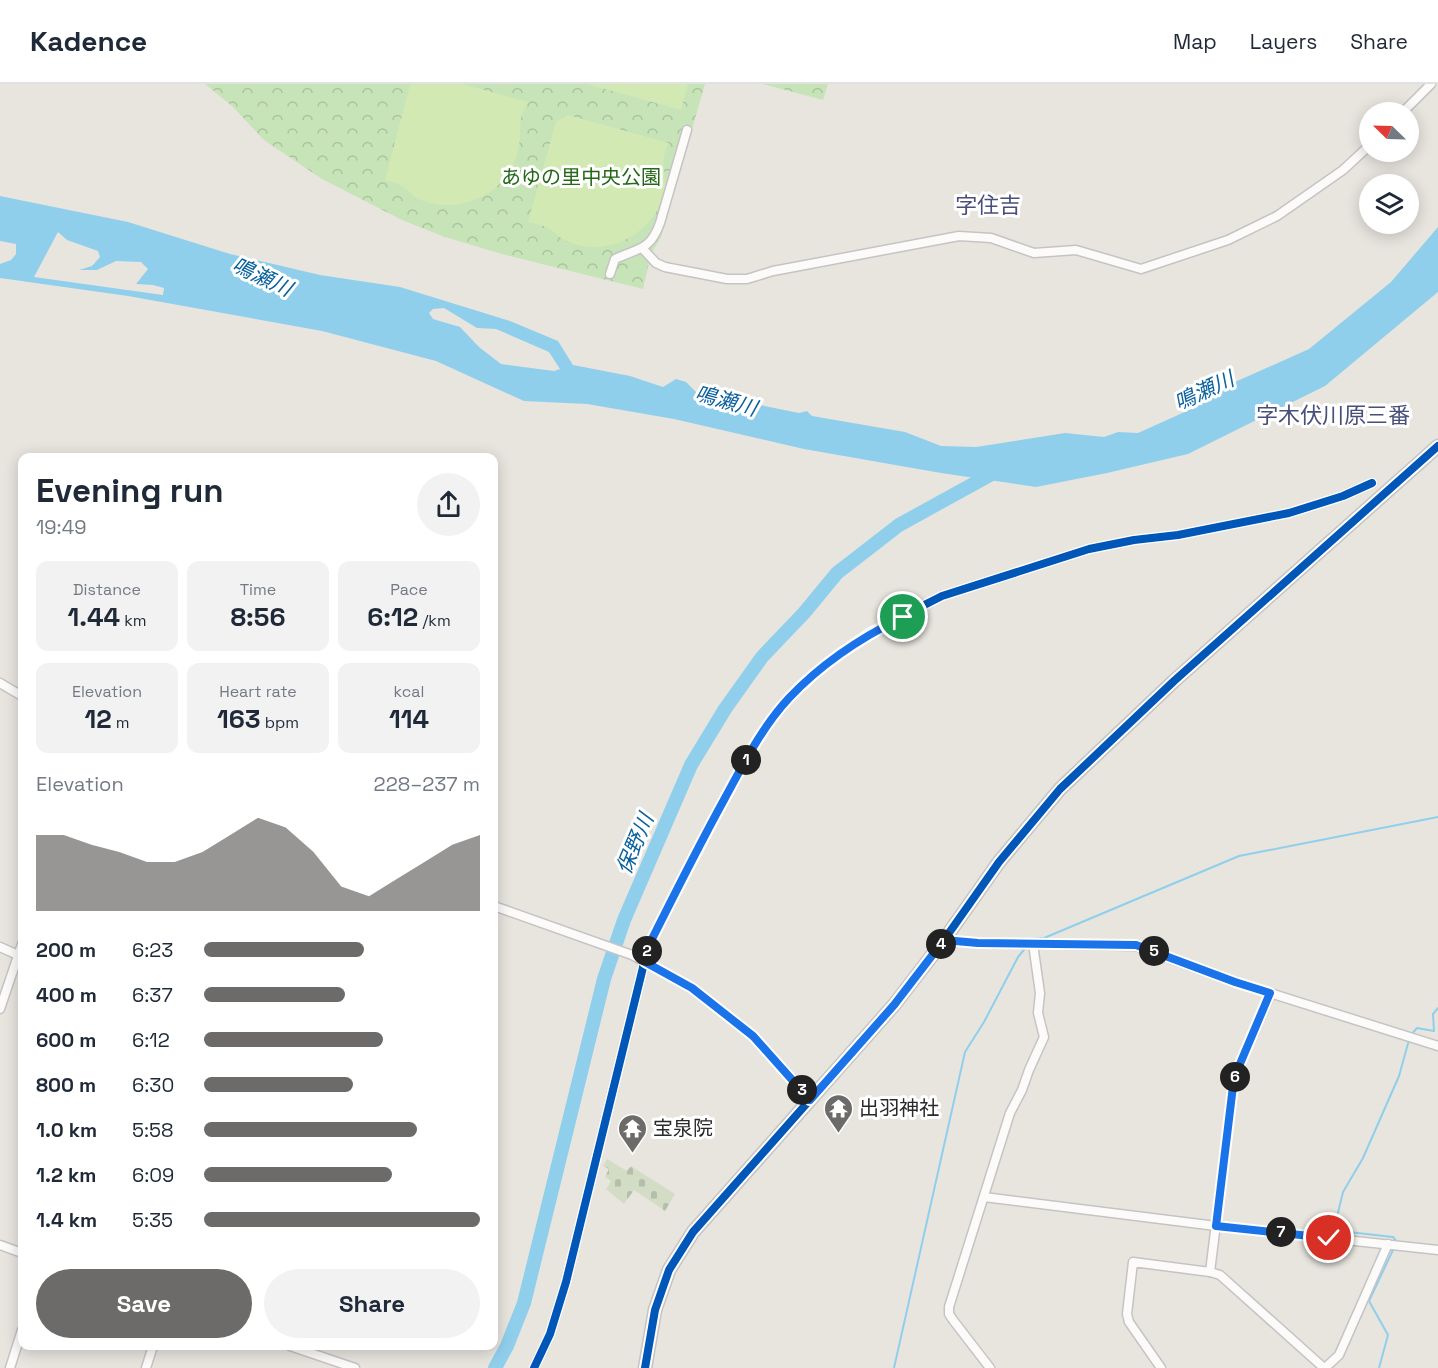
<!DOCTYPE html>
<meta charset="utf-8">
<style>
body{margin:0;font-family:"Space Grotesk","Noto Sans JP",sans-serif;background:#f2f2f3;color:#1f2937;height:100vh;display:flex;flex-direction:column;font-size:22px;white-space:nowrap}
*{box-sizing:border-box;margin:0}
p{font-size:20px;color:#747a83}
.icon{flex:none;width:33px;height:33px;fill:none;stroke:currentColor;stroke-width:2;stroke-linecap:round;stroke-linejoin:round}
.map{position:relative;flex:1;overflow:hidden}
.side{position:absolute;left:18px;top:369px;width:480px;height:897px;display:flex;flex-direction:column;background:#fff;border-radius:12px;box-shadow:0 3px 15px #0003}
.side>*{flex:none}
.needle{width:39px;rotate:293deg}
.fabs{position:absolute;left:1359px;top:18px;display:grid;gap:12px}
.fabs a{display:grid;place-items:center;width:60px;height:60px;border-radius:50%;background:#fff;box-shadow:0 3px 15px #0003;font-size:30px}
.pin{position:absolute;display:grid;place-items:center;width:51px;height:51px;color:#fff;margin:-26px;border:3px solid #fff;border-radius:50%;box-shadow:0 2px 6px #0007}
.km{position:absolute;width:30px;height:30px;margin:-15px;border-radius:50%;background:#222;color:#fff;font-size:16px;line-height:30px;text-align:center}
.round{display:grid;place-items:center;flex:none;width:63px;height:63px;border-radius:32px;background:#f2f2f3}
.head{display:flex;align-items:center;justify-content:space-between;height:102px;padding:0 18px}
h1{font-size:33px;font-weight:600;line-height:45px}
.figures{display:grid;grid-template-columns:repeat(3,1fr);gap:9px;height:102px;padding:6px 18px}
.figures div{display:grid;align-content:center;border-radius:12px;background:#f2f2f3;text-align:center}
.figures b{font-size:26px;font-weight:600}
.figures small{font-size:16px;font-weight:400}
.figures p{font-size:16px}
.chart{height:168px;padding:12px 18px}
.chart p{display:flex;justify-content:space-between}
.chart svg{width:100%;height:108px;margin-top:6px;fill:#6c6b69;opacity:.7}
.cta{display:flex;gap:12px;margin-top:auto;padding:12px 18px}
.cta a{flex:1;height:69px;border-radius:36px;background:#6c6b69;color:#fff;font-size:24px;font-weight:600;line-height:69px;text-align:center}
.cta a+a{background:#f2f2f3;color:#1f2937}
ul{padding:0 18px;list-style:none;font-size:20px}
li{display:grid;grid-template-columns:96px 72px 1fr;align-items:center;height:45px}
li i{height:15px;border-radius:8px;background:#6c6b69}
header{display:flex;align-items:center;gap:36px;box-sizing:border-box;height:84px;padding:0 30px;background:#fff;border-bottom:2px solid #e0e1e3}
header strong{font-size:28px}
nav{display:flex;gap:33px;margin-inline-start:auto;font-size:21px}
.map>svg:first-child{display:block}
.cemetery{fill:url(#cemetery-stones)}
.park{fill:url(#park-crowns)}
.pitch{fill:#d2e9b4}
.water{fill:#90cfec;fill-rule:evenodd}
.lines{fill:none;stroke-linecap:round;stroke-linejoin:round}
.stream{stroke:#90cfec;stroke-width:2}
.river{stroke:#90cfec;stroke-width:14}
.street-casing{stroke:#c5c4c5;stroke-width:11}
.secondary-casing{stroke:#c5c4c5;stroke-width:15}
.street{stroke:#fcfbfa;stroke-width:8}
.secondary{stroke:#fcfbfa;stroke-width:12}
.cycleway-casing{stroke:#fff;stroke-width:11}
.cycleway{stroke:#0057b8;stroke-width:8}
.route-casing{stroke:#fff;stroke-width:12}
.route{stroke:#1a73e8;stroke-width:8}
.labels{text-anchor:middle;stroke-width:6;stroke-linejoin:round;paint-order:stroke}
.park-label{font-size:20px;fill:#246818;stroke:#fff}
.poi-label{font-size:20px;fill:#292929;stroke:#fff;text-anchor:start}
.water-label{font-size:21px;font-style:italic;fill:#0a619d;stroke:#fff}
.quarter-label{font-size:22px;fill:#494f7b;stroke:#fff}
</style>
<header>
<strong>Kadence</strong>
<nav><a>Map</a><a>Layers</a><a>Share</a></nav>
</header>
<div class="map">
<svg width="1438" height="1284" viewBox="0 0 1438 1284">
<defs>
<pattern id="cemetery-stones" width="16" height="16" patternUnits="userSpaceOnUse" patternTransform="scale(1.5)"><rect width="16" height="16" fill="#d3ddc6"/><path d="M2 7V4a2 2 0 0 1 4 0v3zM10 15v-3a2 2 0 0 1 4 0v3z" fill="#b5beaa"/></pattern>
<pattern id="park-crowns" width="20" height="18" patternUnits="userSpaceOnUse" patternTransform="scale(1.5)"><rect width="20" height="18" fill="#c6e4b7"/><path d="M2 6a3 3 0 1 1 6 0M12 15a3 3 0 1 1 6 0" fill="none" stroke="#aac49d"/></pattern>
</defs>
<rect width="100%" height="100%" fill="#e8e5df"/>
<polygon class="cemetery" points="607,1075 627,1087 631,1082 675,1110 665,1127 634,1106 624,1120 606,1105 611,1097 605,1093 609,1085 603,1082"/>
<g class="park">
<polygon points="205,0 705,0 661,153 651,170 643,205 502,170 445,153 402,136 322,95 264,56 232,22"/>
<polygon points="763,0 828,0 823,16"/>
</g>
<g class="pitch">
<path d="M412,0H462L528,18C526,23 522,29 521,34C519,47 521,59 517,71C505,111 459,131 420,116C412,112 409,106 402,102C398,99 390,98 385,96L410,1Z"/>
<polygon points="587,0 688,0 681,26"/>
<path d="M568,31L669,59C667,63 665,68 664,72C662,86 668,99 663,113C651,151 606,174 569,158C560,155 554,147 546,143C540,140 533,139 528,138L556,38Z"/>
</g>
<path class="water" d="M0,112L128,138L230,170L320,191L400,203L510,237L558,257L573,281L630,292L663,303L676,295L686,298L696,308L799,329L807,327L812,332L905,348L941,362L976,363L1065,349L1104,353L1118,348L1138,349L1198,322L1208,310L1309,265L1391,198L1438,143V208L1325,302L1188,370L1107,389L1036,403L941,389L804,365L674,335L587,320L524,317L436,277L322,247L128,212L0,194V180L11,176L16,170V160L0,157ZM58,148L67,156L98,167L100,173L92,182L79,186H97L116,177L141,178L148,185L136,200L153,201L164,204L163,211L34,193ZM444,224L477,244L496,245L549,268L560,285L554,287L501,280L479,263L460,243L433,235L429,229L433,225Z"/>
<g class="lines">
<g class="stream">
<polyline points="1031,858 1034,855 1044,854 1239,772 1438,733"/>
<polyline points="1411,951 1417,944 1434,947 1433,930 1438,924"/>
<polyline points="1398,1159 1393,1153 1340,1147 1336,1137 1343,1108 1363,1074 1399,992 1409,956"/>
<polyline points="894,1284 965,968 984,938 1018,873 1027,862"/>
<polyline points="1379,1284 1388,1251 1369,1217 1393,1166 1396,1164"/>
</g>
<polyline class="river" points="495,1284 507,1262 524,1219 604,895 624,836 691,681 725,625 762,573 804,529 837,489 899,441 997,387"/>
<defs>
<g id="street">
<polyline points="1403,28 1431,0"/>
<polyline points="643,165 656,179 665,183 727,195 747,195 773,187 959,152 991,154 1034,169 1076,166 1141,185 1228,156 1277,132 1343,86 1370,61"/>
<path d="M610,190L615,175C638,164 650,167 660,139L687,46"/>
<polyline points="0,599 22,612"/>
<polyline points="494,822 632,871 692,904 753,952 810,1015"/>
<polyline points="944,856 978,859 1136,862 1235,898 1438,962"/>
<polyline points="0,863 18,871"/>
<polyline points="0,925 22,860"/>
<polyline points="984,1113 1216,1142 1438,1166"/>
<polyline points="0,1161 22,1169"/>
<polyline points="1210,1188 1234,994 1271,909"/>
<polyline points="290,1262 355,1284"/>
<polyline points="10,1284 22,1246"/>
<polyline points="146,1284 153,1262"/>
<polyline points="534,1284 550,1250 566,1198 648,863 740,686 758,654 788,615 833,574 869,549 942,512 1089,465 1134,456 1178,451 1289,429 1343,412 1372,399"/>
<polyline points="990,1284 953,1236 949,1230 949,1223 1010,1029 1022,1006 1029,986 1044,953 1038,929 1040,909 1033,860"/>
<polyline points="1161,1284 1129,1238 1127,1230 1133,1178 1210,1188 1220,1191 1324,1284"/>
<polyline points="1325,1284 1339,1271 1388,1160"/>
</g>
<polyline id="secondary" points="645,1284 655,1226 669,1186 693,1148 894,921 944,856 999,778 1060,705 1174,597 1438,362"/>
</defs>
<use href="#street" class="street-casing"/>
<use href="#secondary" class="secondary-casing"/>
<use href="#street" class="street"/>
<use href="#secondary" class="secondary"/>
<defs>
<g id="cycleway">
<polyline points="534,1284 550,1250 566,1198 648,863 740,686 758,654 788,615 833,574 869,549 942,512 1089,465 1134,456 1178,451 1289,429 1343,412 1372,399"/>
<polyline points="645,1284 655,1226 669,1186 693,1148 894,921 944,856 999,778 1060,705 1174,597 1438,362"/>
</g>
</defs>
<use href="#cycleway" class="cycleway-casing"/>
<use href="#cycleway" class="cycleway"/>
</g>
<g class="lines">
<defs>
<path id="route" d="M903,533C860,554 822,579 789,614C762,643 744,679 725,714C698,763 673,813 648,863L645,878L692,904L753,952L810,1016L894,921L944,856L978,859L1136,861L1235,898L1270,909L1234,994L1216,1142L1329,1154"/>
</defs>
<use href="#route" class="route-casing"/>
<use href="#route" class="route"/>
</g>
<defs>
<symbol id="temple-pin" viewBox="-11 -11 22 30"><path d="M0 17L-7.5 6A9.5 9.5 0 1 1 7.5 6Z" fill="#6c6b69" stroke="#fff"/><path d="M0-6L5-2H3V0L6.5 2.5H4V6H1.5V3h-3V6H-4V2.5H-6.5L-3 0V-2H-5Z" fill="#fff"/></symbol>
</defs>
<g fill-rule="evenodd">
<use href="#temple-pin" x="822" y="1008" width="33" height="45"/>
<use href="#temple-pin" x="616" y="1028" width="33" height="45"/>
</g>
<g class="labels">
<g class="park-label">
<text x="581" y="100">あゆの里中央公園</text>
</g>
<g class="poi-label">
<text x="859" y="1031">出羽神社</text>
<text x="653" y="1051">宝泉院</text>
</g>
<g class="water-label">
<text transform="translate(262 193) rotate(25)" y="7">鳴瀬川</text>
<text transform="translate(1204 307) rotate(-25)" y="7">鳴瀬川</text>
<text transform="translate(726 317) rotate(15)" y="7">鳴瀬川</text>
<text transform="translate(635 760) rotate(-67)" y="7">保野川</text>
</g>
<g class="quarter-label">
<text x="988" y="129">字住吉</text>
<text x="1333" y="339">字木伏川原三番</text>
</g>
</g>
</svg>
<div class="fabs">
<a><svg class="needle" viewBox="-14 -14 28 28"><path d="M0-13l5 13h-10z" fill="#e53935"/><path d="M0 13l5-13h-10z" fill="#747a83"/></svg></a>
<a><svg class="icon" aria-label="layers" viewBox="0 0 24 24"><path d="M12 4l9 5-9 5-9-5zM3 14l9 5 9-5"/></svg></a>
</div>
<div class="pin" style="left:903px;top:533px;background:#1e9e55"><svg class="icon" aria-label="arrive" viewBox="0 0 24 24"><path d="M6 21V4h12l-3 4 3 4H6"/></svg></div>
<div class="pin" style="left:1329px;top:1154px;background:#d93025"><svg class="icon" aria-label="check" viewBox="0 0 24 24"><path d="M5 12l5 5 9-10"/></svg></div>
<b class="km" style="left:746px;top:676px">1</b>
<b class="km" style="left:647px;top:867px">2</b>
<b class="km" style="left:802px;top:1006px">3</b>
<b class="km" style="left:941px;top:860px">4</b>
<b class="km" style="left:1154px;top:867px">5</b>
<b class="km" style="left:1235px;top:993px">6</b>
<b class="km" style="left:1281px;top:1148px">7</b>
<section class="side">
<div class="head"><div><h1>Evening run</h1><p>19:49</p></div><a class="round"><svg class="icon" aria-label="share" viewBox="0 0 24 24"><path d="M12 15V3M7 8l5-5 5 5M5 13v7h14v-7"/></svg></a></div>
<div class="figures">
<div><p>Distance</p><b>1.44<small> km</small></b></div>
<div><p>Time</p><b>8:56</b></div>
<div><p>Pace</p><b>6:12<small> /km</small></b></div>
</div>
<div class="figures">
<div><p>Elevation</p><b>12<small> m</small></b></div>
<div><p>Heart rate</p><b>163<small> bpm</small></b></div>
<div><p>kcal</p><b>114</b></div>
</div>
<div class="chart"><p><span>Elevation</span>228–237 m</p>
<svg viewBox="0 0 160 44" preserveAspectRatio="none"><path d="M0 44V13L10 13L20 17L30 20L40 24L50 24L60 20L70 13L80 6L90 10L100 20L110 34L120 38L130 31L140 24L150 17L160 13V44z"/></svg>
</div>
<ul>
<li><b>200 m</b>6:23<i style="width:58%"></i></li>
<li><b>400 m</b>6:37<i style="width:51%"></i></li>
<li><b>600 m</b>6:12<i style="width:65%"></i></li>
<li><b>800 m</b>6:30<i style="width:54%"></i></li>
<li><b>1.0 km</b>5:58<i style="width:77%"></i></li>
<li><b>1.2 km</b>6:09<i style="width:68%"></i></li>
<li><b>1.4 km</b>5:35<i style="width:100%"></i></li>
</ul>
<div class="cta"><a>Save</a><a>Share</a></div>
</section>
</div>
